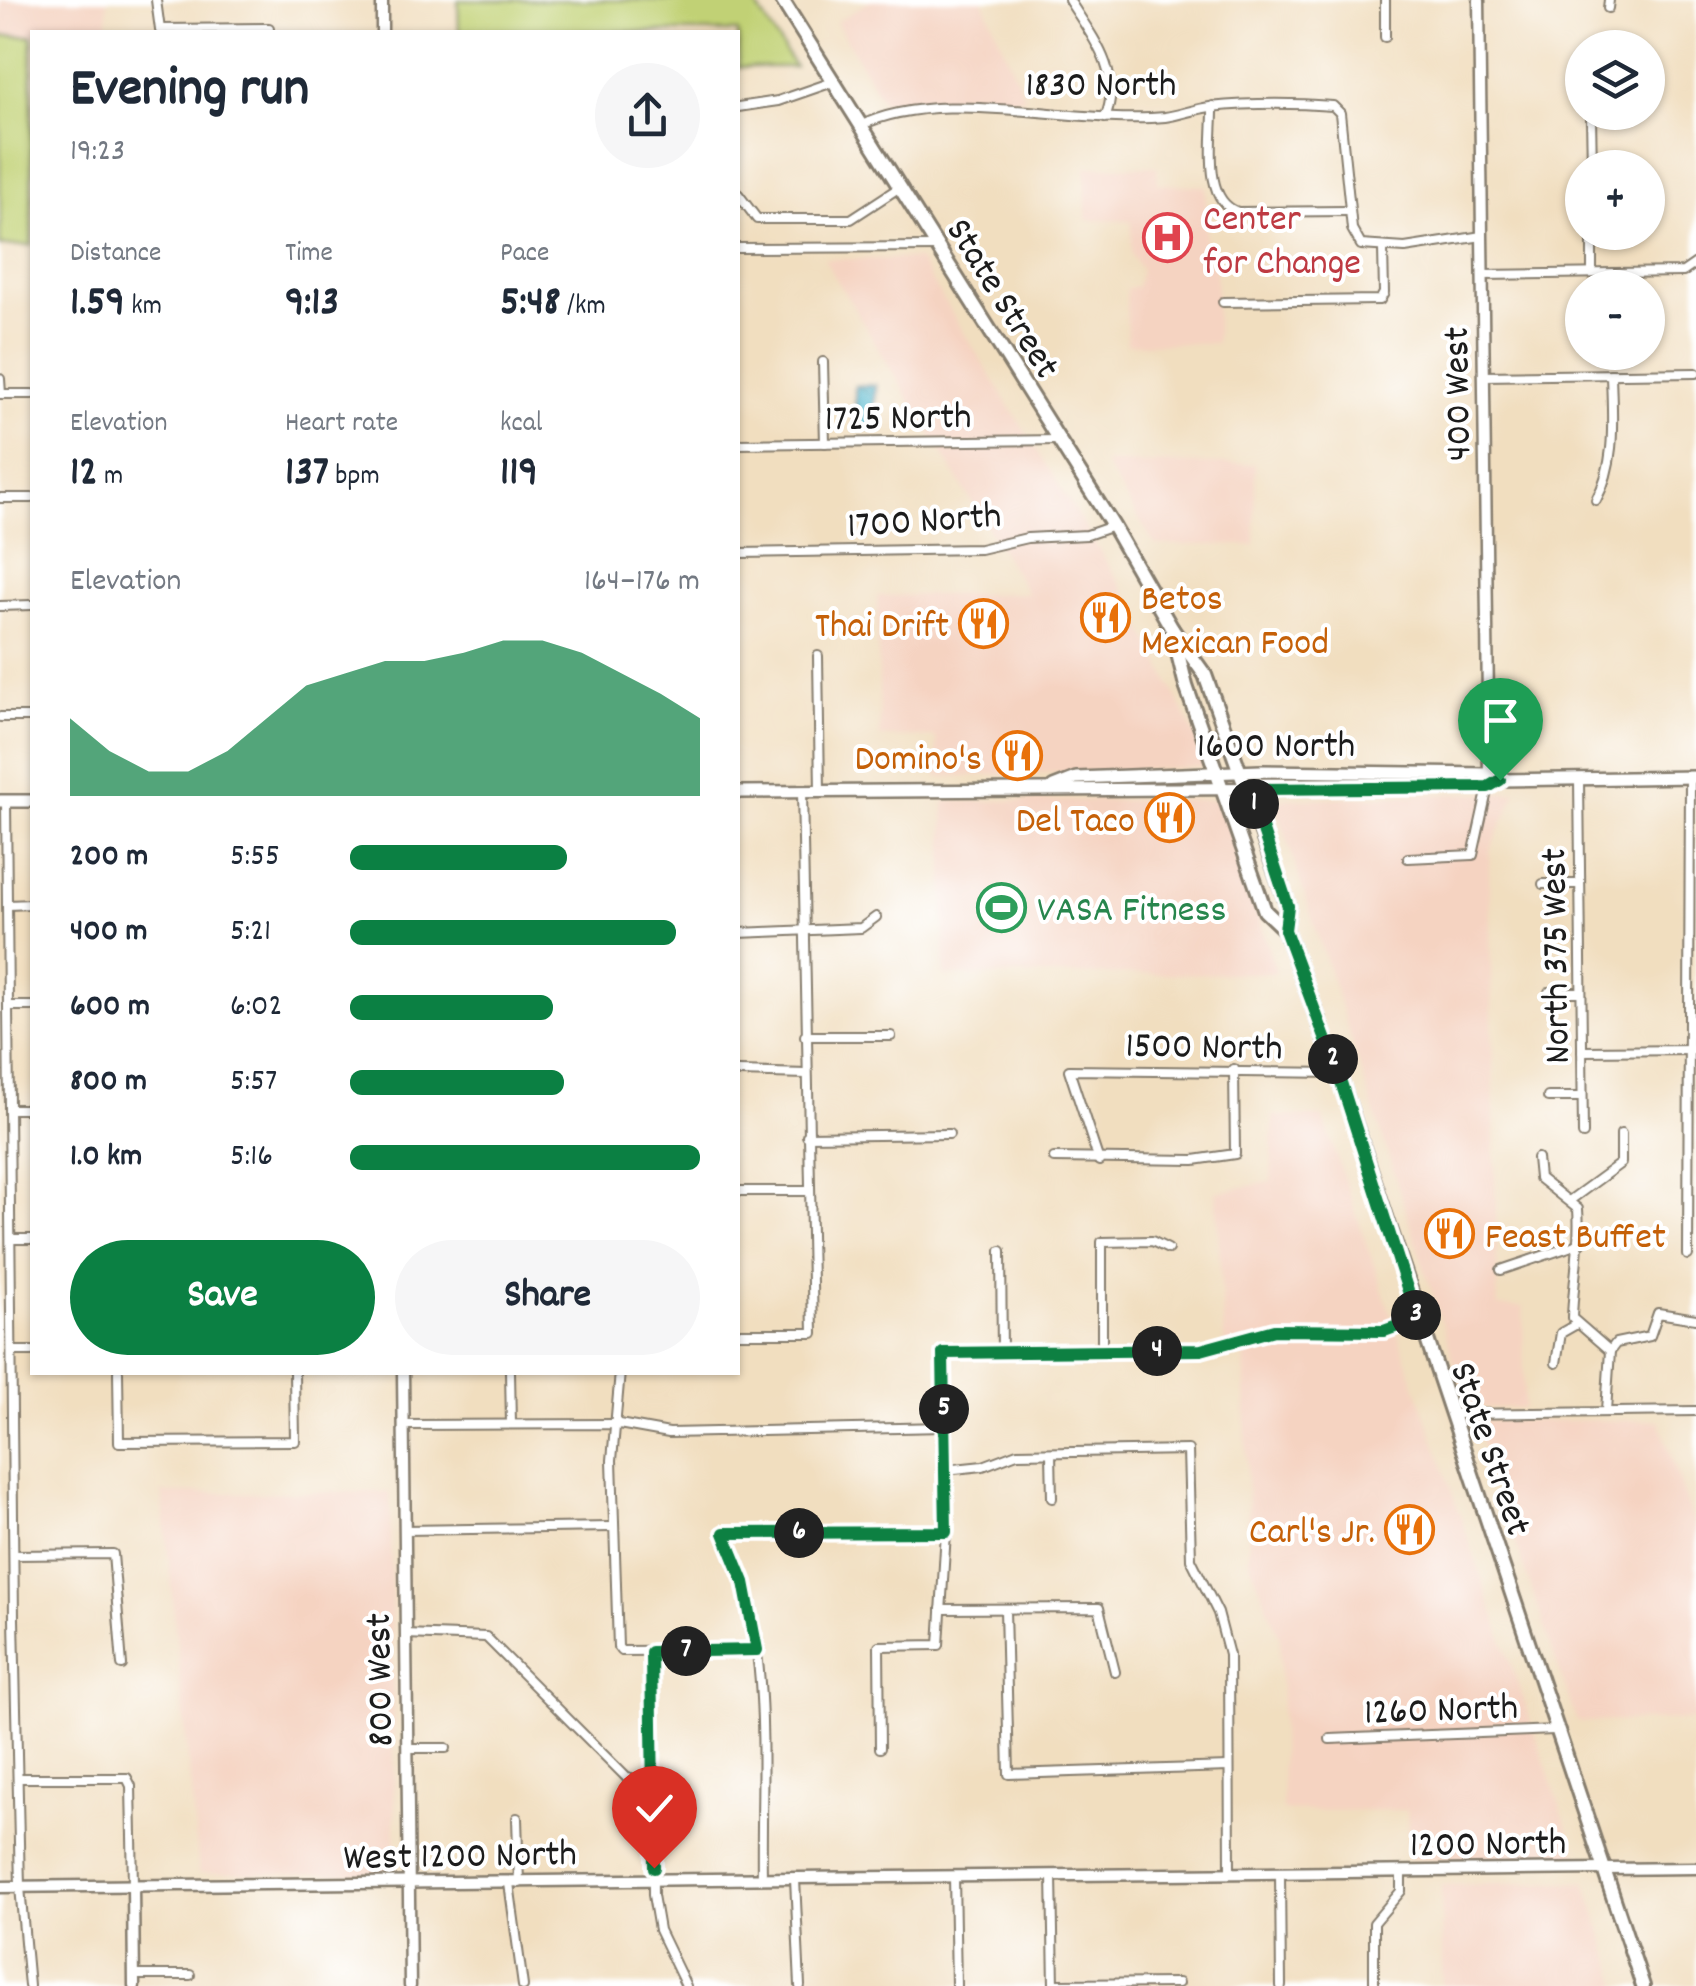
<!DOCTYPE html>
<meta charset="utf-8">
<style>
body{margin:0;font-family:Dekko,sans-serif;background:#f6f6f7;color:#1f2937;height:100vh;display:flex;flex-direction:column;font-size:38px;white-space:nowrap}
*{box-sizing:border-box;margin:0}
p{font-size:32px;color:#747a83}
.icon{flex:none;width:55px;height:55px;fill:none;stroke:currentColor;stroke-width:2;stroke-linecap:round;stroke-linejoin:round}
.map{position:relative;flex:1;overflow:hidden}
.panel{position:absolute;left:30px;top:30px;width:710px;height:1345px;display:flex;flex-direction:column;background:#fff;border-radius:0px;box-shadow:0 2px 8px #0004}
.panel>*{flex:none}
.buttons{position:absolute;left:1565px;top:30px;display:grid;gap:20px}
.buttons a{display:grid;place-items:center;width:100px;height:100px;border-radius:50%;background:#fff;box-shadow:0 2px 8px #0004;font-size:50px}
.pin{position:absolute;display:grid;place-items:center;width:85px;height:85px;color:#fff;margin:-102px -42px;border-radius:50% 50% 50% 0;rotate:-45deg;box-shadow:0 0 10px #0007}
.pin .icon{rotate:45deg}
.km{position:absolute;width:50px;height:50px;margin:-25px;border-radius:50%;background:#222;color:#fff;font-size:28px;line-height:50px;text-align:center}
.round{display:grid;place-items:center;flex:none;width:105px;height:105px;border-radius:52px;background:#f6f6f7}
.head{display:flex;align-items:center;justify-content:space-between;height:170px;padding:0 40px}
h1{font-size:55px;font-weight:700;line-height:75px}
.figures{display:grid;grid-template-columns:repeat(3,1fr);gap:15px;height:170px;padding:10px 40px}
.figures div{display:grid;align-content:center}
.figures b{font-size:42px;font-weight:700}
.figures small{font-size:28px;font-weight:400}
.figures p{font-size:28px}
.chart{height:280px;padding:20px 40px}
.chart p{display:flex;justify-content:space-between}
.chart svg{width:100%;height:180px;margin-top:10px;fill:#0b8043;opacity:.7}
.button{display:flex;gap:20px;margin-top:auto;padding:20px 40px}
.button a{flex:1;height:115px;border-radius:60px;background:#0b8043;color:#fff;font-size:40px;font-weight:700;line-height:115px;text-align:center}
.button a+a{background:#f6f6f7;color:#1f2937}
ul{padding:0 40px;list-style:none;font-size:32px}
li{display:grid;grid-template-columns:160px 120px 1fr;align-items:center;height:75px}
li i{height:25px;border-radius:12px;background:#0b8043}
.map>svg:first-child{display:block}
.built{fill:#f5d3c1}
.grass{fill:#c1d174;stroke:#6e7648;stroke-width:2.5}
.water{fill:url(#water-waves);stroke:#346873;stroke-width:2.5}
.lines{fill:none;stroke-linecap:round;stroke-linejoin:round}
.minor-casing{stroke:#867d6e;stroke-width:12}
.tertiary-casing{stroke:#867d6e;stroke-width:15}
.secondary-casing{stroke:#867d6e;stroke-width:16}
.primary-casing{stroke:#867d6e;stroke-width:18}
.minor{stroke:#fff;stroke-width:8}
.tertiary{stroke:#fff;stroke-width:10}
.secondary{stroke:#fff;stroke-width:11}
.primary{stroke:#fff;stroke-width:12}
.route-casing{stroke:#fff;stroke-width:20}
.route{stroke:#0b8043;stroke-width:12}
.labels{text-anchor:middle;stroke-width:8;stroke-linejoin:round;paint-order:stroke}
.street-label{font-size:38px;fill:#1c1c1c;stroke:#fff}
.health-label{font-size:38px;fill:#be3a42;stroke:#fff;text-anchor:start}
.food-label{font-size:38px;fill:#c56008;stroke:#fff;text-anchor:end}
.leisure-label{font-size:38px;fill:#27864d;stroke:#fff;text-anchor:start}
</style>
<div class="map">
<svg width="1696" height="1986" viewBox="0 0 1696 1986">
<defs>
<pattern id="water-waves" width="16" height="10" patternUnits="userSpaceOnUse" patternTransform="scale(2.5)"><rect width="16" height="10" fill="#4bb4ca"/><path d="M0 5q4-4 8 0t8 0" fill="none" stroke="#3e92a3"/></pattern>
</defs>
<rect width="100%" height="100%" fill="#fff"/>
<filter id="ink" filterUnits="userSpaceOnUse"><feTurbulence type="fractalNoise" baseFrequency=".01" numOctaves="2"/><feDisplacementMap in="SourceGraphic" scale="20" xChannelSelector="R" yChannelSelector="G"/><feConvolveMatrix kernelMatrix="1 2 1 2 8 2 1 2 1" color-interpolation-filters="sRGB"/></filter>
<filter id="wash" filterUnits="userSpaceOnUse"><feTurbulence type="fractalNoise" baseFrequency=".0048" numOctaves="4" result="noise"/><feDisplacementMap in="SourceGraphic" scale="40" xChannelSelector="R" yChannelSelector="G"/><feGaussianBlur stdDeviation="2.25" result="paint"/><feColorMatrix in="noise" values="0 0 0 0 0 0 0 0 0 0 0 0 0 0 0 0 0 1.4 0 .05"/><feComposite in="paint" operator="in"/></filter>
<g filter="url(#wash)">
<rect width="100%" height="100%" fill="#f1debf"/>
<g class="built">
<polygon points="0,0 107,0 107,32 0,36"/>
<polygon points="871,0 983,0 1025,98 883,102 836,22"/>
<polygon points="1157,166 1158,184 1206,186 1205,262 1216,263 1216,343 1127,344 1126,289 1137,287 1141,269 1131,255 1132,221 1086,220 1086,167"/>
<polygon points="824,259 918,259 1126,593 1204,754 1203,767 937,777 936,737 880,737 877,596 1027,593"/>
<polygon points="1104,463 1255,464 1255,545 1155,545"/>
<polygon points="1517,792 1490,851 1489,870 1498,1306 1523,1307 1524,1408 1469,1408 1277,809 1283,799"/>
<polygon points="1222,800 1276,973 944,976 944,801"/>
<polygon points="1273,1116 1323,1117 1578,1858 1409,1859 1407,1810 1282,1811 1280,1639 1249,1560 1244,1352 1225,1358 1216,1192 1271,1182"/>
<polygon points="1659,1420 1696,1529 1696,1720 1577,1722 1474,1421"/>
<polygon points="390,1492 396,1874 199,1873 162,1493"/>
<polygon points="1586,1882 1620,1986 1442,1986 1441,1885"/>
</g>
<g class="grass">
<polygon points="458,0 753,0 795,67 738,67 738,32 459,32"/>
<polygon points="0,36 32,36 32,245 0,246"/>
</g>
<polygon class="water" points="876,385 873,428 856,430 855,386"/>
</g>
<g filter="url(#ink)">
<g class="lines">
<defs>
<g id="minor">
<polyline points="156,0 160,30"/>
<path d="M1069,0C1091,35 1124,74 1105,118"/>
<polyline points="1385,0 1385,37"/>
<polyline points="1608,8 1609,0"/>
<polyline points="160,29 269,28"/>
<path d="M1213,106C1214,136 1201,200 1238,212L1349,211"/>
<polyline points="738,107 778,101 833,82"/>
<polyline points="1591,116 1592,168"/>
<path d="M860,126C943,85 1073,126 1165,117C1180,115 1194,109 1210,107C1249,103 1294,103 1333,106L1340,113L1352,229L1361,245L1405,248L1482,236"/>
<polyline points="738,194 757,219 851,219 900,187"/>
<polyline points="1592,232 1592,273"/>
<polyline points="738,248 938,247"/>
<polyline points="1482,275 1683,272 1696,263"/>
<polyline points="1223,302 1380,300 1384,293 1383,249"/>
<polyline points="823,362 825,443"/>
<polyline points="1484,376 1696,373"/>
<polyline points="0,379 1,394"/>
<polyline points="0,394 32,394"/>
<polyline points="738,444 1059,440"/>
<polyline points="0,498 32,498"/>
<path d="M1596,500C1617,462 1612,417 1611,374"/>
<polyline points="738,553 980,549 1027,538 1087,535 1113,526"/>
<polyline points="0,606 32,605"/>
<polyline points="818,656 820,792"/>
<polyline points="0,717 32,717"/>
<polyline points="1579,779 1583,1134"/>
<polyline points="6,801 14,1619 20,1887 29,1986"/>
<polyline points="1408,858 1473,855 1488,787"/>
<polyline points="1543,884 1580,884"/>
<polyline points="8,905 32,904"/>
<polyline points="738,933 861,928 876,917"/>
<polyline points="1549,992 1581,992"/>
<polyline points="9,1006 32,1006"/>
<polyline points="805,1036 891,1036"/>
<polyline points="1582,1051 1696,1050"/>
<polyline points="738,1072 807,1074"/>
<polyline points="1548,1097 1582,1097"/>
<polyline points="10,1109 32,1109"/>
<polyline points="807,1136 949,1134"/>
<polyline points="1054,1158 1194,1160 1235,1154 1234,1069"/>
<path d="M1537,1158L1539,1178L1578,1209C1581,1247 1573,1281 1572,1318L1610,1351"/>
<polyline points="1099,1161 1069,1070 1338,1073"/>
<polyline points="738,1191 808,1191"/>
<polyline points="1569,1201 1621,1163 1621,1134"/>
<polyline points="11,1239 32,1239"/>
<polyline points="1001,1251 1002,1353"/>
<polyline points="1688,1255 1690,777"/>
<polyline points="1501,1270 1581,1243"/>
<polyline points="738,1333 813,1333 802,791"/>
<polyline points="12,1351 32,1351"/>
<polyline points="1102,1351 1102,1242 1152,1241 1168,1249"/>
<polyline points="1610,1351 1616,1343 1650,1336 1658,1313 1696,1319"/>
<polyline points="1556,1363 1561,1333 1575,1325"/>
<polyline points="118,1372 119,1442 295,1441 294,1372"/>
<polyline points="510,1372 511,1424"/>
<polyline points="620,1372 612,1460 618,1647 621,1651 757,1650"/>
<polyline points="1606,1411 1610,1351"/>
<polyline points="1451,1414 1696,1411"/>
<polyline points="404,1425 619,1424 669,1433 944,1427"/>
<polyline points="1051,1453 1052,1498"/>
<polyline points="945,1470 983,1466 1017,1453 1188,1450 1191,1559 1218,1613 1229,1655 1230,1872"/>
<polyline points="405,1530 612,1527"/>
<polyline points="14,1555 113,1554 122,1665"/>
<polyline points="941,1609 1099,1608 1115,1672"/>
<polyline points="1005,1609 1009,1774 1229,1767"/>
<polyline points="405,1634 486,1637 627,1778 653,1782"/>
<polyline points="651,1652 653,1895 659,1930 686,1986"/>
<polyline points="1330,1739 1554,1730"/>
<polyline points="408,1748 446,1748"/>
<polyline points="880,1748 879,1646 939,1645 946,1532 943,1353 1201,1350 1274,1330 1385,1331 1417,1319"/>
<polyline points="18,1778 127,1778 131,1786 133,1886"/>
<polyline points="517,1818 519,1883"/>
<polyline points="1280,1872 1281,1986"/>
<polyline points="1052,1875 1054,1986"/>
<polyline points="954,1876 956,1986"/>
<path d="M762,1879C760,1766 775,1637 723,1533L946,1532"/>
<polyline points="795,1879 800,1986"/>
<polyline points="509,1883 523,1986"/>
<polyline points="134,1975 190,1975"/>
<polyline points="1054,1984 1178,1983"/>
<polyline points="1374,1986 1374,1923 1401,1891 1401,1873"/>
</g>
<g id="tertiary">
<polyline points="382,0 382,32"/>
<polyline points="1479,0 1489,779"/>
<polyline points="403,1372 410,1986"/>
<polyline points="133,1886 134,1986"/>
<polyline points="0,1887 1696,1868"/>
</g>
<g id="secondary">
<polyline points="1053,787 1076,778 1261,771 1489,774 1500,780"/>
<polyline points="738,792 1488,787 1500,780 1696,777"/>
<polyline points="0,801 32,801"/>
</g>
<g id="primary">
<polyline points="782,0 1113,526 1172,629 1205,675 1288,906 1285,930"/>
<polyline points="1172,629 1186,686 1265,911 1285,930 1338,1073 1643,1986"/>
</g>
</defs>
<use href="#minor" class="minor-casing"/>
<use href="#tertiary" class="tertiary-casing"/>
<use href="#secondary" class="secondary-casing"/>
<use href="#primary" class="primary-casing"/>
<use href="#minor" class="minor"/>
<use href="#tertiary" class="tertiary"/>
<use href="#secondary" class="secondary"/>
<use href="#primary" class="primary"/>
</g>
</g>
<g class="lines" filter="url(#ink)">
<defs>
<polyline id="route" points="654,1868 651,1652 757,1650 744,1582 724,1533 946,1532 943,1353 1201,1350 1274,1330 1384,1331 1417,1319 1338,1073 1285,930 1288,906 1249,789 1488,787 1500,780"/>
</defs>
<use href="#route" class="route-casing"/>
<use href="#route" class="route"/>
</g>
<defs>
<symbol id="hospital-ring" viewBox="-11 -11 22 22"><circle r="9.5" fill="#fff" stroke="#e0444e" stroke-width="1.5"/><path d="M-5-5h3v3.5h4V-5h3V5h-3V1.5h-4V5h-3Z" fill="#e0444e"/></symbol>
<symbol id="restaurant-ring" viewBox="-11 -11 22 22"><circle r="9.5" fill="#fff" stroke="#e8710a" stroke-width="1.5"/><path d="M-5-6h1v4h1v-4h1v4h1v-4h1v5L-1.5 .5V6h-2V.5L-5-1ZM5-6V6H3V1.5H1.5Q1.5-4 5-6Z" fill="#e8710a"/></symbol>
<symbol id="stadium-ring" viewBox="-11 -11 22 22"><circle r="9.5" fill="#fff" stroke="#2e9e5b" stroke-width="1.5"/><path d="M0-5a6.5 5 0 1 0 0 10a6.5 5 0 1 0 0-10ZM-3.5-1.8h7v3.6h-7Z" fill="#2e9e5b"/></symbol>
</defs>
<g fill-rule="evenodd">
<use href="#hospital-ring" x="1140" y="210" width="55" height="55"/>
<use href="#restaurant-ring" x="1078" y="590" width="55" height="55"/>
<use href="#restaurant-ring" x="956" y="596" width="55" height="55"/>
<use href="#restaurant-ring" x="990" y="728" width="55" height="55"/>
<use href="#restaurant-ring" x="1142" y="790" width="55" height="55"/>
<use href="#stadium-ring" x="974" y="880" width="55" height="55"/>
<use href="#restaurant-ring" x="1422" y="1206" width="55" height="55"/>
<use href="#restaurant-ring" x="1382" y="1502" width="55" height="55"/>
</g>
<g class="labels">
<g class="street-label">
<text x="1101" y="95">1830 North</text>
<text transform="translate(1005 297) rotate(58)" y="13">State Street</text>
<text transform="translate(1455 394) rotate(-91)" y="13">400 West</text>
<text transform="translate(898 415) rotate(-1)" y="13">1725 North</text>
<text transform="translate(924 518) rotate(-4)" y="13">1700 North</text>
<text x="1276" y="756">1600 North</text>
<text transform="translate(1553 956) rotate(-91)" y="13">North 375 West</text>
<text transform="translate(1204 1044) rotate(1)" y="13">1500 North</text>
<text transform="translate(1493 1448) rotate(71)" y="13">State Street</text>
<text transform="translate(377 1680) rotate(-91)" y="13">800 West</text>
<text transform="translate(1441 1707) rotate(-2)" y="13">1260 North</text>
<text transform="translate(1488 1841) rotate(-1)" y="13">1200 North</text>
<text transform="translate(460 1853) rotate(-1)" y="13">West 1200 North</text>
</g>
<g class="health-label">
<text x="1203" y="229">Center<tspan x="1203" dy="44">for Change</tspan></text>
</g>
<g class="food-label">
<text x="1141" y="609" text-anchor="start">Betos<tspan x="1141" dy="44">Mexican Food</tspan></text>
<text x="949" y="636">Thai Drift</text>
<text x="982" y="769">Domino's</text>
<text x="1135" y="831">Del Taco</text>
<text x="1485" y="1247" text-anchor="start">Feast Buffet</text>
<text x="1375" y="1542">Carl's Jr.</text>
</g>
<g class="leisure-label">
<text x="1037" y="920">VASA Fitness</text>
</g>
</g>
</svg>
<div class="buttons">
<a><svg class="icon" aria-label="layers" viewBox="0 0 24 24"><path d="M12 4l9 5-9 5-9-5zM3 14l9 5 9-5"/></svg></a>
<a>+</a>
<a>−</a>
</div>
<div class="pin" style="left:1500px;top:780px;background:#1e9e55"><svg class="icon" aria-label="arrive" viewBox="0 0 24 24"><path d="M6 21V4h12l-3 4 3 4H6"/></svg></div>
<div class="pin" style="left:654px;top:1868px;background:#d93025"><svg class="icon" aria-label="check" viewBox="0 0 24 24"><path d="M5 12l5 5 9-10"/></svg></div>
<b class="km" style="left:1254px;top:804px">1</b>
<b class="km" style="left:1333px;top:1059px">2</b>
<b class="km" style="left:1416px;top:1315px">3</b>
<b class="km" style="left:1157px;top:1351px">4</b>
<b class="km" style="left:944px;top:1409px">5</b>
<b class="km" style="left:799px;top:1533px">6</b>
<b class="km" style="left:686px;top:1651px">7</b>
<section class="panel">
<div class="head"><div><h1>Evening run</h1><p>19:23</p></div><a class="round"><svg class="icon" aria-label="share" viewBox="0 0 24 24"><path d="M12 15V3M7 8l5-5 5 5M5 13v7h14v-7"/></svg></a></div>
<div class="figures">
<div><p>Distance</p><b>1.59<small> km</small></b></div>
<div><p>Time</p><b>9:13</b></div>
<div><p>Pace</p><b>5:48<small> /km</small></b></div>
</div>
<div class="figures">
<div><p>Elevation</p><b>12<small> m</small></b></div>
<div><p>Heart rate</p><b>137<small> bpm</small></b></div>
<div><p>kcal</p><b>119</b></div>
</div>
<div class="chart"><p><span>Elevation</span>164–176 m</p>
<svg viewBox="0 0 160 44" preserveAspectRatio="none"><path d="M0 44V25L10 33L20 38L30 38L40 33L50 25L60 17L70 14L80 11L90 11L100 9L110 6L120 6L130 9L140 14L150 19L160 25V44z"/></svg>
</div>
<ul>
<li><b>200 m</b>5:55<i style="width:62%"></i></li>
<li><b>400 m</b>5:21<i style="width:93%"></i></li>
<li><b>600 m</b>6:02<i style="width:58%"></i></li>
<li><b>800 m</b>5:57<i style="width:61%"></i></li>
<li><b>1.0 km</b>5:16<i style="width:100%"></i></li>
</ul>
<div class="button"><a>Save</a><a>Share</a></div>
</section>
</div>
